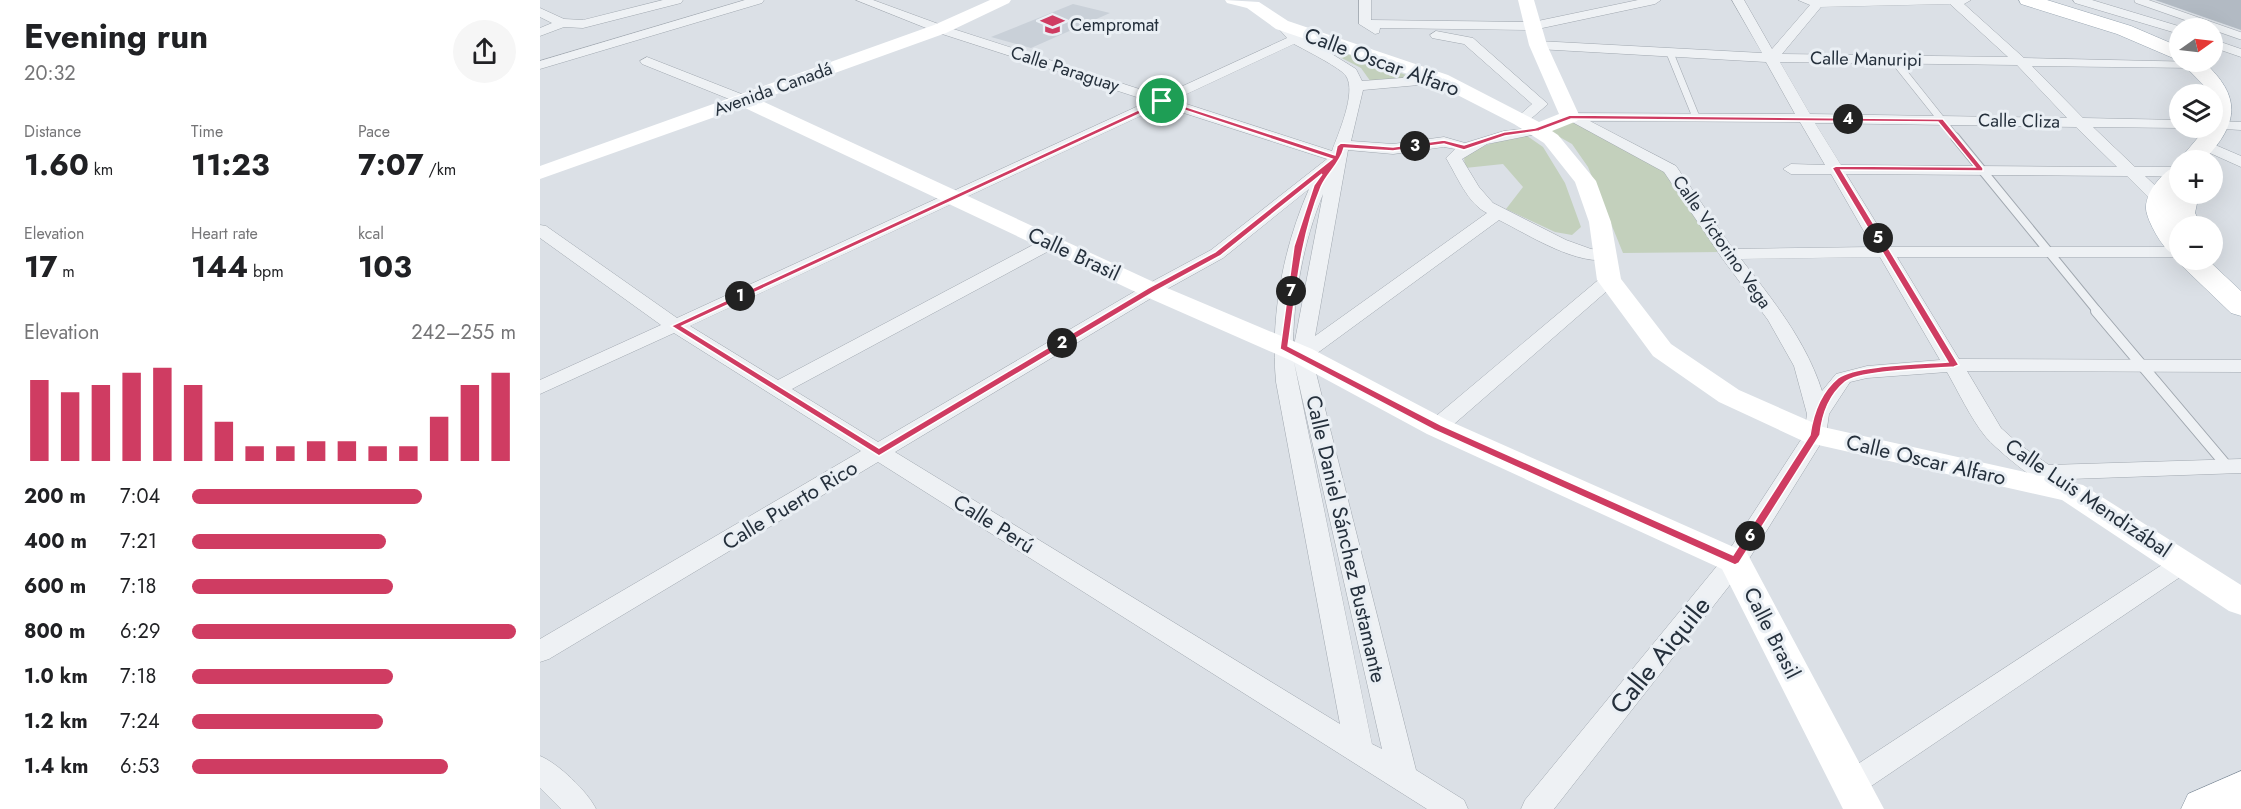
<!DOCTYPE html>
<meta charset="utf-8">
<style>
body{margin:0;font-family:Jost,sans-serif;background:#f6f6f6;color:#202124;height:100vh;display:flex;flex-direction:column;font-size:22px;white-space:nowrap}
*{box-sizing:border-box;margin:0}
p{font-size:20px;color:#757577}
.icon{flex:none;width:33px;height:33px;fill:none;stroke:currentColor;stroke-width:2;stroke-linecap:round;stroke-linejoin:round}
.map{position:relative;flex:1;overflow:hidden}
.drawer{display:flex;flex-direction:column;background:#fff;width:540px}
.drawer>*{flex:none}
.needle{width:39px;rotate:76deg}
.fabs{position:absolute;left:1629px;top:18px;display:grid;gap:12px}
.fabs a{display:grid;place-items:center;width:54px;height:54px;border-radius:50%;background:#fff;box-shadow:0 6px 24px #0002;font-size:30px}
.pin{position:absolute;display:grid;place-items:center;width:51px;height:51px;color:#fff;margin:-26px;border:3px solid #fff;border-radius:50%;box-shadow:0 2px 6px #0007}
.km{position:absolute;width:30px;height:30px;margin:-15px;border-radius:50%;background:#222;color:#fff;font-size:16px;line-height:30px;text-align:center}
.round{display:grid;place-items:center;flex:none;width:63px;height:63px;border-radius:32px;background:#f6f6f6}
.headline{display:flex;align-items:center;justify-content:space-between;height:102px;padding:0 24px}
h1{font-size:33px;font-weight:700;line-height:45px}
.figures{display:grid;grid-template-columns:repeat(3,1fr);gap:9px;height:102px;padding:6px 24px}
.figures div{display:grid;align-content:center}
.figures b{font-size:30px;font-weight:700}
.figures small{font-size:16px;font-weight:400}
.figures p{font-size:16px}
.chart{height:168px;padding:12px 24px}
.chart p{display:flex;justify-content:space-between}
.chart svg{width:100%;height:108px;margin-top:6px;stroke:#cf3c62;stroke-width:6}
ul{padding:0 24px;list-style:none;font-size:20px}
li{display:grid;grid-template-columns:96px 72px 1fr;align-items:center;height:45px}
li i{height:15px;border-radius:8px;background:#cf3c62}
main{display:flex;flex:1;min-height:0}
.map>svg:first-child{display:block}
.built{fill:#c9d0d8}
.green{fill:#c3d0bc}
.building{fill:#b2bac3}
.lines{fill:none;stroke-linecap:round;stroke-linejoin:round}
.lane-far2-casing{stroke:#a1a8b0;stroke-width:8}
.lane-far1-casing{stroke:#a1a8b0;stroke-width:10}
.lane-casing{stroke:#a1a8b0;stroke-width:12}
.street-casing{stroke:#a1a8b0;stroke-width:1}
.primary-casing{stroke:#9aa6b2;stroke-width:1}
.highway-casing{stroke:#828f9c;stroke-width:1}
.lane-far2{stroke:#eef1f4;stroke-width:7}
.lane-far1{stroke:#eef1f4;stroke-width:8}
.lane{stroke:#eef1f4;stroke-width:10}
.street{fill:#eef1f4;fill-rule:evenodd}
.secondary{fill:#fff;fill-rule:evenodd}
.primary{fill:#fff;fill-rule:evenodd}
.highway{fill:#fff;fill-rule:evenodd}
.route{fill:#cf3c62;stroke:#fff;stroke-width:1.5;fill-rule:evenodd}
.labels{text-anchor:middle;stroke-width:6;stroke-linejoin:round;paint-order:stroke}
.far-poi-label{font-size:18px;fill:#25303c;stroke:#eaeff4;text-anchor:start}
.far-street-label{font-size:18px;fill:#25303c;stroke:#eaeff4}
.street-label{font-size:21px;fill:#25303c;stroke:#eaeff4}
.near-street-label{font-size:26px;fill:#25303c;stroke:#eaeff4}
</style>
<main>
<section class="drawer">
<div class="headline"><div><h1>Evening run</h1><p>20:32</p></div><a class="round"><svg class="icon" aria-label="share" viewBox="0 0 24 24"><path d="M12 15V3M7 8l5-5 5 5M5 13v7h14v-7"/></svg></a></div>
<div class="figures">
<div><p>Distance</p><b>1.60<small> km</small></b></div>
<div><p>Time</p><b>11:23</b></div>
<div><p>Pace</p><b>7:07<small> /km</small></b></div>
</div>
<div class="figures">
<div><p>Elevation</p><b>17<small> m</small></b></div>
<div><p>Heart rate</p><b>144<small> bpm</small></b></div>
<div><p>kcal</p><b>103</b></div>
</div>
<div class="chart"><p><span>Elevation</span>242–255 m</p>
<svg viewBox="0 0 160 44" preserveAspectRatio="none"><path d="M5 44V11M15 44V16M25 44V13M35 44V8M45 44V6M55 44V13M65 44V28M75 44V38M85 44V38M95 44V36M105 44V36M115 44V38M125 44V38M135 44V26M145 44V13M155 44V8"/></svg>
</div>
<ul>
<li><b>200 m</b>7:04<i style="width:71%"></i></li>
<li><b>400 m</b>7:21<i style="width:60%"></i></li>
<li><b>600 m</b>7:18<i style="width:62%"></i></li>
<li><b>800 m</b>6:29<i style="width:100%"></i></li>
<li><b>1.0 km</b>7:18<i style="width:62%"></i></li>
<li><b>1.2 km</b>7:24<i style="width:59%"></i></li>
<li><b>1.4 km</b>6:53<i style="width:79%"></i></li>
</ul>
</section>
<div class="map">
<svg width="1701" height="809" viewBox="0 0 1701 809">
<rect width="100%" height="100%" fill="#dbe0e6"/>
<polygon class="built" points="533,4 570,13 491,48 451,37"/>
<g class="green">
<polygon points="767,40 869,76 872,79 831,82 821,68"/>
<polygon points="1034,117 1131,172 1182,252 1083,253 1048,167 1032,144 1009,131"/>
<polygon points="983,133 1003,147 1025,183 1041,227 1032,235 1015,232 966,209 983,187 963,164 925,168 924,158 935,149"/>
</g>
<polygon class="building" points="1615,0 1701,0 1701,30"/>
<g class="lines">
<defs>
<g id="lane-far2">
<polyline points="1598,0 1701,36"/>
<polyline points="1130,53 1156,117"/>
<polyline points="1353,59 1416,138"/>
</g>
<polyline id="lane-far1" points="1415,137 1558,312"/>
<polyline id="lane" points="1556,311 1687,466"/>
<g id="street">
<polygon points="123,0 143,0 141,3 43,28 24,27 0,36 0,28 12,23 0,17 0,8 24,19 43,20"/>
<polygon points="205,0 224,0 222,3 0,69 0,61"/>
<path d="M316,0H333L404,26L621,96L747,38L739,29L745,25L816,69L822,81L901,75L908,79L901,83L823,90L811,141L853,144L904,137L925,143L964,131L1002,127L1004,130L1002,133L947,144L922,159L939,187L953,203L1026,240L1051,249L1071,251L1074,255L1071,259C1038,267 989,235 959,220L772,357L876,770L924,800L928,809H887L338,462L9,659L0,662V639L321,451L134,333L0,394V380L121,325L0,238V225L6,226L137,318L609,101L396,32ZM754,44C765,50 801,68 806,76C817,92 798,134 792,151L634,100ZM622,106L787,159L671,250L604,286L338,442L252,389L518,246L521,242L518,238H506L238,380L150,326ZM904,147L915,149L906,158C917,176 928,204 947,213L775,336L808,150L853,154ZM769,189C743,248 730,317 736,382L800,724L355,452L618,294L683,258ZM783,194L753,351C753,299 763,242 783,194ZM754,362L842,749L832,744Z"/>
<polygon points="819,0 831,0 831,20 993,22 1098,0 1121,0 1115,4 993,30 840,28 839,33 835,34 819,24"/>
<path d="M1192,0H1204L1232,49L1270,5L1258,0H1431L1424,4L1484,58L1660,62L1662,64L1660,67L1655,68L1492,66L1543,118L1640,120V128H1644H1640L1553,127L1595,167H1640V177L1605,176L1637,206L1639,210L1637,214H1625L1587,176L1306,174L1351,247H1640V257H1357L1419,359L1701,360V372L1427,371L1461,428L1480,445L1509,465L1701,459V473L1530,479L1543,492L1540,497C1535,499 1532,500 1527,498C1510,493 1456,450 1445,436C1430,417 1419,393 1407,372L1327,378L1310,382L1289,414L1286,435L1204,567L1014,809H981L985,800L1186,555L1264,435L1267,414L1254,366L1228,320L1182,258L1124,172L1023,117L1030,113L1255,114L1226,62L998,49L992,45L998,41L1222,53ZM1410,4L1468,57L1242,54L1281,7ZM1240,62L1477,65L1527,118L1270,114ZM1050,121L1260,122L1285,165L1251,164L1243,169L1251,174H1291L1333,247L1193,249L1136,166ZM1275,123L1536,127L1577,167L1301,165ZM1340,257L1400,360L1327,366L1296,374L1282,391C1266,341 1233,300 1201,259Z"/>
<polygon points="1533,0 1552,0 1645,28 1640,28 1640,34 1636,33 1535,3"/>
<polygon points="896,31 933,38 1008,104 986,123 976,123 974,120 992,104 924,44 892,38 890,35"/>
<polygon points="1672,39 1701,49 1701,57 1672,47"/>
<polygon points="107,57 209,97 211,100 204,104 199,103 102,64 100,61"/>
<polygon points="1672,121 1701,122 1701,130 1667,128 1672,128"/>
<polygon points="1666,141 1701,156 1701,167 1661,149 1658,146"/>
<polygon points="1069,275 1075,276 1078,280 1075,284 905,432 897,434 889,432 886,427 889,422 1063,276"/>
<polygon points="1643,554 1652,557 1655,563 1652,569 1321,793 1311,797 1301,793 1296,784 1301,775 1634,557"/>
<path d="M0,756C18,763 48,792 56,809H21L0,788Z"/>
</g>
<g id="primary">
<polygon points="1479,0 1507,0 1591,26 1640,47 1640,61 1577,34 1481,4"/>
<path d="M1641,62H1664C1701,96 1700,123 1664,160H1639L1666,128H1672V94Z"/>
<path d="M1640,165V194H1659L1655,213L1662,226H1640V254C1636,253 1633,254 1630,252C1621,246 1605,217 1606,207C1606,191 1625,168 1640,165Z"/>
<polygon points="1640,258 1668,260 1701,291 1701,316 1691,313 1642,266 1638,260"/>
</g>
<polygon id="highway" points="1701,771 1701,809 1641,809 1648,794"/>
</defs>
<use href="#lane-far2" class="lane-far2-casing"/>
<use href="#lane-far1" class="lane-far1-casing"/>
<use href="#lane" class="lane-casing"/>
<use href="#street" class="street-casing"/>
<use href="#primary" class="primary-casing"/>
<use href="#highway" class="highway-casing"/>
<use href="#lane-far2" class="lane-far2"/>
<use href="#lane-far1" class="lane-far1"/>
<use href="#lane" class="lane"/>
<use href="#street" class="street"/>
<g class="secondary">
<polygon points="450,0 471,0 469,3 406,33 220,100 620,285 772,349 907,420 1207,553 1344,809 1303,809 1182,569 887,434 752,361 602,295 203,107 0,179 0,166 394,25"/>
<polygon points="685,0 719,2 748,21 908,75 999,122 1019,114 989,45 978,0 994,0 1007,45 1040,117 1037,121 1012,131 1018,135 1056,181 1071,222 1081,279 1131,344 1199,390 1283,427 1543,485 1701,585 1701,615 1689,611 1522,500 1265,442 1179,402 1113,356 1057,280 1049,222 1035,182 1004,143 974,124 894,83 736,29 707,8 687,3"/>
</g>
<use href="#primary" class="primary"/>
<use href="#highway" class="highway"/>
</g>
<path class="route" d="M622,99L795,155L797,146L801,143L853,147L904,140L924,145L964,132L995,128L1030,115L1403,119L1443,168V171L1301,170L1419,365L1414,367C1392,369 1320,370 1305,382C1288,396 1282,415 1280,435L1199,563L1195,565L894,430L740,349L754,246L774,185L782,174L680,256L614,292L339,456L131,326ZM623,103L792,159L675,252L608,288L339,448L142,326ZM1031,119L1398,122L1435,167L1296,166L1292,168L1408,362C1384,364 1315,365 1298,378C1281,392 1273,414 1270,435L1193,555L901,425L748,346C756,293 760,238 781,187C787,173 800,164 804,148L853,151L904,144L924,150L965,136L999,131Z"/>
<defs>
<symbol id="university-bare" viewBox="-9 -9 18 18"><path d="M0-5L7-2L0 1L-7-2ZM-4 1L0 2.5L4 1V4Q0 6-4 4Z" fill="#cf3c62" stroke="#eaeff4" stroke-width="2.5" paint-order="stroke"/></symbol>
</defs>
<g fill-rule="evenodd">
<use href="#university-bare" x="496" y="8" width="33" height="33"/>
</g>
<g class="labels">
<g class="far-poi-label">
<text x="530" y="31">Cempromat</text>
</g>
<g class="far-street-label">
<text transform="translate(1326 59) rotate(1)" y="6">Calle Manuripi</text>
<text transform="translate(525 69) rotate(18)" y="6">Calle Paraguay</text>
<text transform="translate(233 89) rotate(-20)" y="6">Avenida Canadá</text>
<text transform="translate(1479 121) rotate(1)" y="6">Calle Cliza</text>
<text transform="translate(1182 242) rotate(55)" y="6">Calle Victorino Vega</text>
</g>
<g class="street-label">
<text transform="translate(842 62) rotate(20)" y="7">Calle Oscar Alfaro</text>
<text transform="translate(534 254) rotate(25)" y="7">Calle Brasil</text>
<text transform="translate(1386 460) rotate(13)" y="7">Calle Oscar Alfaro</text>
<text transform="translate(1548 498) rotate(34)" y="7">Calle Luis Mendizábal</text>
<text transform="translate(250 505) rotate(-31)" y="7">Calle Puerto Rico</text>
<text transform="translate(454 524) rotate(32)" y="7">Calle Perú</text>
<text transform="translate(806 539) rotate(77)" y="7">Calle Daniel Sánchez Bustamante</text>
<text transform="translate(1232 633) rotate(63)" y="7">Calle Brasil</text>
</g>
<g class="near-street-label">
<text transform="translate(1120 655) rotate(-51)" y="9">Calle Aiquile</text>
</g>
</g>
</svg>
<div class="fabs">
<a><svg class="needle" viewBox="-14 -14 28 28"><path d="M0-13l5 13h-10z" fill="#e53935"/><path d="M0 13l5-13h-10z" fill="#757577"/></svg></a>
<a><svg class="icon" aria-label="layers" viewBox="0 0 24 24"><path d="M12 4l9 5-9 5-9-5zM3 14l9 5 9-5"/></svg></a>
<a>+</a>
<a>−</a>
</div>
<div class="pin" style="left:622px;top:101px;background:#1e9e55"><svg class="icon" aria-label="arrive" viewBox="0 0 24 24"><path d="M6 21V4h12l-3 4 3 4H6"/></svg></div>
<b class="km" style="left:200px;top:296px">1</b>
<b class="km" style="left:522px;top:343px">2</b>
<b class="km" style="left:875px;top:146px">3</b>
<b class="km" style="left:1308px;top:119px">4</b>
<b class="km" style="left:1338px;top:238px">5</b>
<b class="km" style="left:1210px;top:536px">6</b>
<b class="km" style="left:751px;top:291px">7</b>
</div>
</main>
